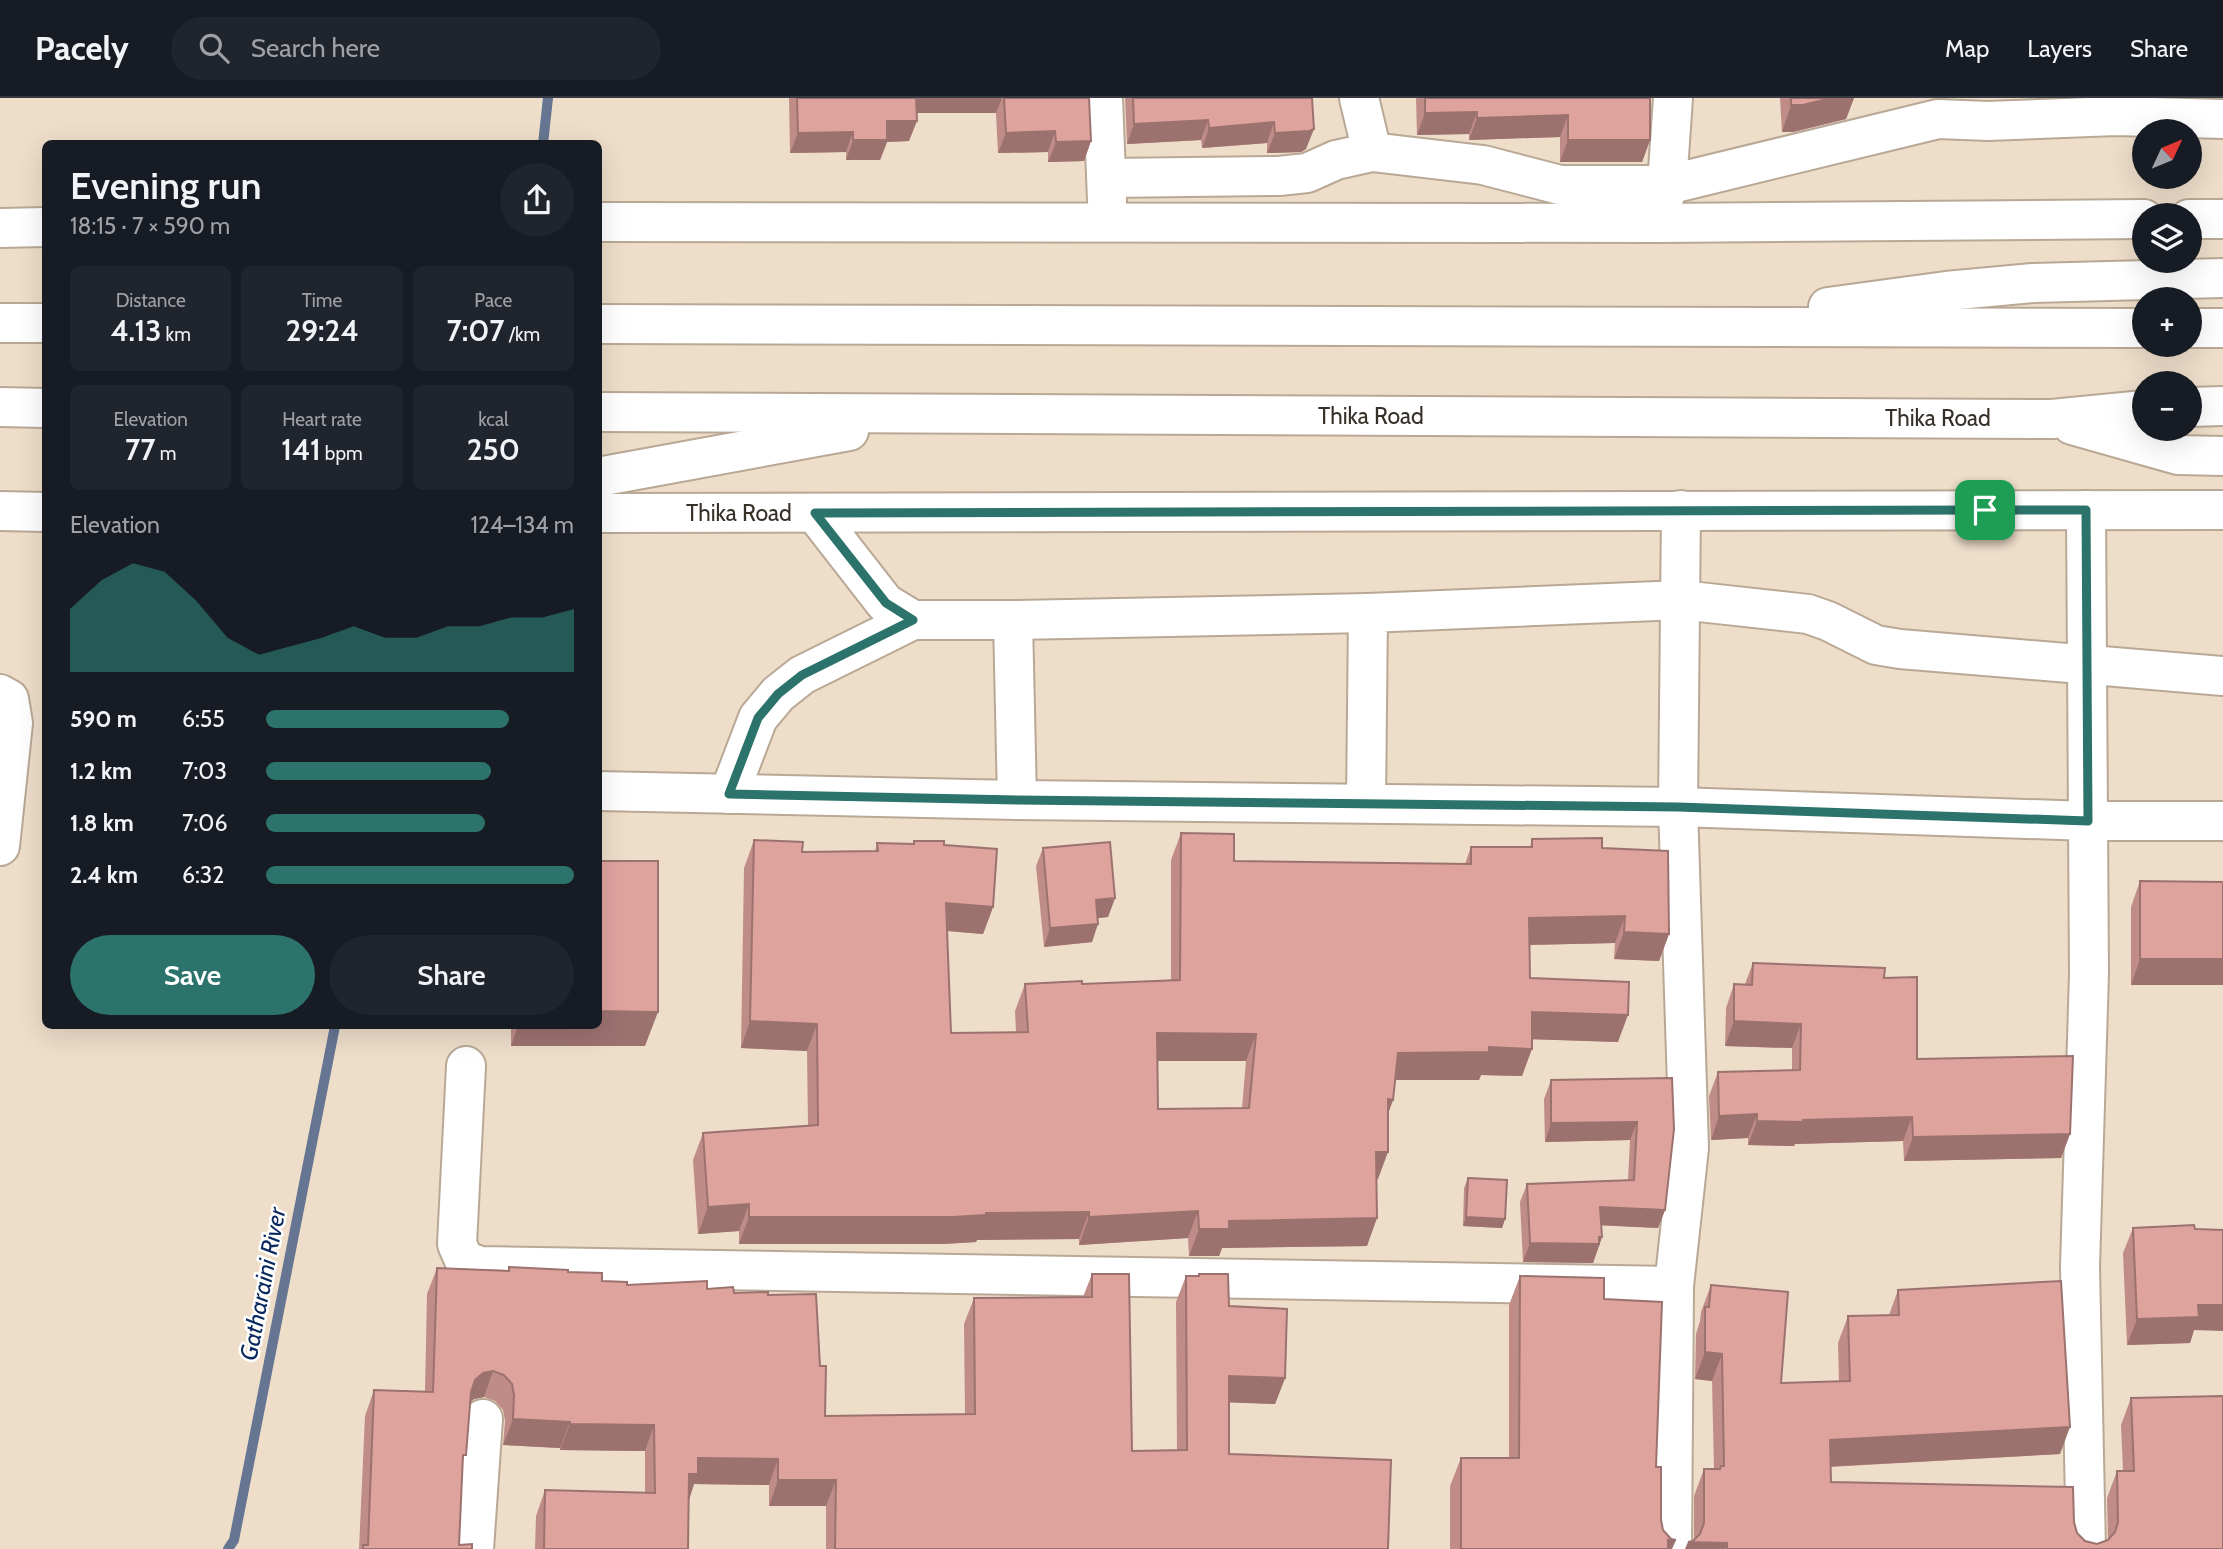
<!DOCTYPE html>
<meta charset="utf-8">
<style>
body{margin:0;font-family:Cabin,sans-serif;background:#20242c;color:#f1f3f6;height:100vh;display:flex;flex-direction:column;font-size:26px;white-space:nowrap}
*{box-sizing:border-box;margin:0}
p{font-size:23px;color:#9ea1a6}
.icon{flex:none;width:38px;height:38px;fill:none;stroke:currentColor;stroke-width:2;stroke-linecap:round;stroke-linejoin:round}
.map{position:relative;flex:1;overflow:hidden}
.details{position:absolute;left:42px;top:42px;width:560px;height:889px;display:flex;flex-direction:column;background:#171b24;border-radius:10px;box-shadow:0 7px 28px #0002}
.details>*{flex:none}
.needle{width:46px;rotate:46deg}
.buttons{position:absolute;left:2132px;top:21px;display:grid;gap:14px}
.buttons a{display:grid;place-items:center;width:70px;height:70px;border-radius:50%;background:#171b24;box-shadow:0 7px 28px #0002;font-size:35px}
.pin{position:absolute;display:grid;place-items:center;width:60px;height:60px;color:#fff;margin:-30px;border-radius:14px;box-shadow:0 4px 10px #0006}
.round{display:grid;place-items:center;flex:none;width:74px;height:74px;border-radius:37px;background:#20242c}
.head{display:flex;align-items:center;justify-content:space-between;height:119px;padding:0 28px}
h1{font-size:38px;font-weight:600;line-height:52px}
.stats{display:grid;grid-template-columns:repeat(3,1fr);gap:10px;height:119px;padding:7px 28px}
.stats div{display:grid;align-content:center;border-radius:10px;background:#20242c;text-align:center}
.stats b{font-size:30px;font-weight:600}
.stats small{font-size:19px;font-weight:400}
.stats p{font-size:19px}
.chart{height:196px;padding:14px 28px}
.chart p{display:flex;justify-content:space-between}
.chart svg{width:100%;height:126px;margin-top:7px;fill:#2c746b;opacity:.7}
.primary-button{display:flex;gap:14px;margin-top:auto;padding:14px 28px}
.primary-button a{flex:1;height:80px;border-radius:42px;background:#2c746b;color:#fff;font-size:28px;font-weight:600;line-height:80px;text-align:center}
.primary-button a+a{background:#20242c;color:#f1f3f6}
ul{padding:0 28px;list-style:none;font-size:23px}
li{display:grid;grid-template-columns:112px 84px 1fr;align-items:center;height:52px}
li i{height:18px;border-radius:9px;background:#2c746b}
header{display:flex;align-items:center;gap:42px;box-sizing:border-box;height:98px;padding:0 35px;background:#171b24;border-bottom:2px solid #363941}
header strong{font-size:33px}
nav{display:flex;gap:38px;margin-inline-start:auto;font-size:24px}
.search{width:490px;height:63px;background:#20242c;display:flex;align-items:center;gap:18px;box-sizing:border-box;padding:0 24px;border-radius:38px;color:#9ea1a6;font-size:26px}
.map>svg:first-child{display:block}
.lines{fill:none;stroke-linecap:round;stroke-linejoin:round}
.stream{stroke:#667692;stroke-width:10}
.minor-casing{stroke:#b8a895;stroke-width:42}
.major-casing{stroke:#b8a895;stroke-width:42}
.highway-casing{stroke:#b8a895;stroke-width:42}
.minor{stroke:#fff;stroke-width:38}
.major{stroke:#fff;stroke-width:38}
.highway{stroke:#fff;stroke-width:38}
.wall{fill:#c08c88;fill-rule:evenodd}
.shaded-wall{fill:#9c726f}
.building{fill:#dfa39e;stroke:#9c726f;stroke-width:2;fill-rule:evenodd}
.route-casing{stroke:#fff;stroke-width:14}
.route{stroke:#2c746b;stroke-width:9}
.labels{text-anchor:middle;stroke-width:5;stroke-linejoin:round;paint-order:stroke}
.street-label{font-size:23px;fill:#363028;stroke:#fff}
.water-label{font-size:24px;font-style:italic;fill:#09285d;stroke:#fff}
</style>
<header>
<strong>Pacely</strong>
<div class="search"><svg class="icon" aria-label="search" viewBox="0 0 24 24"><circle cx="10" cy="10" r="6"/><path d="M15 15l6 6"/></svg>Search here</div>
<nav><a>Map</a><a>Layers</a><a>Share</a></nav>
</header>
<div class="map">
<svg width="2223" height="1451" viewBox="0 0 2223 1451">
<rect width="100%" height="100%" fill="#edddc9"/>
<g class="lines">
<g class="stream">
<polyline points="543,46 548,0"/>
<polyline points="228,1451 234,1442 335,928"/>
</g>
<defs>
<g id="minor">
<polyline points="1103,0 1107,103"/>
<polyline points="1359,0 1372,54 1483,67 1560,87 1667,87 1938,21 1988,23 2116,18 2223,21"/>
<polyline points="1107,80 1279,78 1307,75 1336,62 1372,54"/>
<polyline points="1662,109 1667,87 1673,0"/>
<polyline points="815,415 885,505 913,522 1013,522 1368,515"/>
<polyline points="1013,522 1017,702"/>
<polyline points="0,596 9,601 13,625 0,748"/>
<polyline points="598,693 1017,702 1678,709 2088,723 2223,723"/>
<polyline points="729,696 758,620 778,596 802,577 913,522"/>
<polyline points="1366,705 1368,515 1681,502 1808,516 1828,523 1876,547 1900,551 2223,578"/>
<polyline points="466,968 457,1146 464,1162 480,1168 1674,1188"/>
<polyline points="474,1451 483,1321"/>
<polyline points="1672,1451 1674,1188 1689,1050 1678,709 1681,412"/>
<polyline points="2086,1451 2080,1169 2089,876 2086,412"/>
</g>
<g id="major">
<polyline points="2189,121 2223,121"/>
<polyline points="598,124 1658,125 2144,121"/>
<polyline points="0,130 46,129"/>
<polyline points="0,413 46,414"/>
<polyline points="598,415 2223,412"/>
</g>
<g id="highway">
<polyline points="1828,209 1946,193 2033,185 2223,180"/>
<polyline points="0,225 46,225"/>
<polyline points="598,226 2144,230"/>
<polyline points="2189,230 2223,230"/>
<polyline points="0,309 46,310"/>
<polyline points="2189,309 2223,308"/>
<polyline points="598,314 2052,321 2144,312"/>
<polyline points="2072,327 2178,357 2223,358"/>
<polyline points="598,379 849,333"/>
</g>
</defs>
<use href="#minor" class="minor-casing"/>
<use href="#major" class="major-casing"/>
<use href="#highway" class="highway-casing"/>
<use href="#minor" class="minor"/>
<use href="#major" class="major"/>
<use href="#highway" class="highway"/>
</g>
<g class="wall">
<polygon points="789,0 1089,0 1091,43 1084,63 1048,64 1048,54 998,55 996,15 917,15 909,43 887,44 880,62 846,62 846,54 790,55"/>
<polygon points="1125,0 1312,0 1306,51 1301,54 1267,55 1267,45 1202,50 1201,42 1127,46"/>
<polygon points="1416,0 1650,0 1650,42 1642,64 1560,64 1560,39 1469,42 1469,36 1417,37"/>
<polygon points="1780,0 1854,0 1846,21 1793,34 1782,34"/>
<path d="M1181,735L1234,763L1465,766L1471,749H1530L1532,741L1602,750L1669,836L1659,863L1614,861L1615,845L1530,847V880L1618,944L1532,941L1522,978L1481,977L1479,982H1395L1393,1002L1388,1016L1378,1081H1376L1367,1148L1222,1150L1219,1158H1189L1188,1140L1079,1147V1141L977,1142L976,1144L943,1146H739V1133L698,1136L693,1062L703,1035L808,1028L807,953L741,950L744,770L754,742L802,754L875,753L877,745L913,746L914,743L944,747L993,809L983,836L947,833L951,935L1016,934L1015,913L1025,886H1082L1171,883V762ZM1158,963H1246L1242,1010L1158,1011Z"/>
<polygon points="1043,750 1115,800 1108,819 1098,820 1092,844 1044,849 1036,768"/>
<polygon points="2140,783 2223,784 2131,887 2131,809"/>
<polygon points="1753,865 1884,880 1917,961 2070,1036 2061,1060 1904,1063 1903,1043 1795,1046 1794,1048 1748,1047 1748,1040 1711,1042 1709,998 1718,974 1792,972 1792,950 1725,948 1726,910 1734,886 1745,886"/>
<polygon points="511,928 598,928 645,948 511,948"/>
<polygon points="1672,980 1665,1112 1658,1130 1601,1127 1602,1139 1593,1165 1523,1164 1520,1104 1527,1086 1628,1082 1630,1042 1545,1044 1544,1001 1551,982"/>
<polygon points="1468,1080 1505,1121 1502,1130 1463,1128 1464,1090"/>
<polygon points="2133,1130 2195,1131 2194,1232 2190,1245 2127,1247 2123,1155"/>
<polygon points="509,1169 568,1174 602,1183 627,1187 707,1191 734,1195 768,1197 820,1268 825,1318 965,1316 964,1226 974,1200 1083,1199 1092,1176 1132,1353 1177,1352 1176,1204 1186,1178 1198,1178 1199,1176 1229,1208 1285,1280 1275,1306 1229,1304 1229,1356 1388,1451 826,1451 826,1408 769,1408 769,1387 694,1386 689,1401 688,1451 535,1451 536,1418 545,1392 645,1395 645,1353 560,1352 560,1350 503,1347 505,1323 503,1312 495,1303 484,1299 474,1301 470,1305 463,1366 459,1447 472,1451 359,1451 365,1318 374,1292 425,1293 427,1196 437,1170 508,1172"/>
<polygon points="1520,1178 1604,1201 1656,1369 1661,1422 1663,1432 1672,1451 1450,1451 1450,1388 1461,1360 1509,1360 1509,1207"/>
<polygon points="1711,1187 1781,1285 1839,1284 1838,1245 1848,1218 1889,1217 1898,1192 2060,1356 1830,1369 1831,1384 2074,1424 2077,1435 2085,1443 2097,1446 2108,1442 2107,1400 2117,1373 2123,1373 2121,1327 2131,1300 2223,1451 1685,1451 1694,1442 1694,1398 1704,1371 1714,1371 1712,1283 1695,1281 1696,1236 1700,1223 1701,1214"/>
</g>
<g class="shaded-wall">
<polygon points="914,0 1002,0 996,15 909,15"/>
<polygon points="1831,0 1854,0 1846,21 1793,34 1782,34 1791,7"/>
<polygon points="1477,14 1469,36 1417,37 1425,15"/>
<polygon points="1568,17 1560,39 1469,42 1477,20"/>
<polygon points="1208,22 1201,42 1127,46 1134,26"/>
<polygon points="887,23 917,23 909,43 887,44 880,62 846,62 853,42"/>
<polygon points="1274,24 1267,45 1202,50 1209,30"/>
<polygon points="1314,31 1306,51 1301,54 1267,55 1275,35"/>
<polygon points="1055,33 1048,54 998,55 1006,35"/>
<polygon points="853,34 846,54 790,55 798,35"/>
<polygon points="1568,42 1650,42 1642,64 1560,64"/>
<polygon points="1091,43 1084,63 1048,64 1056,44"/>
<polygon points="1115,800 1108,819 1090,821 1096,802"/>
<polygon points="946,805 993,809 983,836 936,832"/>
<polygon points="1625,818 1615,845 1520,847 1529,820"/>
<polygon points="1098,826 1092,844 1044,849 1050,830"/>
<polygon points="1624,834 1669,836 1659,863 1614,861"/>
<polygon points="2140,861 2223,861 2223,887 2131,887"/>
<polygon points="598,913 658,914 645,948 511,948 518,928 598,928"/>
<polygon points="1532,914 1628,917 1618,944 1523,941"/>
<polygon points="750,923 817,926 807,953 741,950"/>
<polygon points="1734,923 1801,926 1792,950 1725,948"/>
<polygon points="1157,935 1256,936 1246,963 1148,963"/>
<polygon points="1489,949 1532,951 1522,978 1481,977 1479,982 1388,982 1398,955"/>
<polygon points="1388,1001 1393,1002 1383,1029"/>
<polygon points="1757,1016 1748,1040 1711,1042 1719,1018"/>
<polygon points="1912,1019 1903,1043 1795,1046 1794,1048 1748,1047 1757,1023"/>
<polygon points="1637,1024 1630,1042 1545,1044 1551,1025"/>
<polygon points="2070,1036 2061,1060 1904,1063 1913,1039"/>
<polygon points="1376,1054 1388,1054 1378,1081 1366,1081"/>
<polygon points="749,1106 739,1133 698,1136 708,1109"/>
<polygon points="1600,1109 1665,1112 1658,1130 1594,1127"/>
<polygon points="1198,1113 1188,1140 1079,1147 1089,1119"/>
<polygon points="1089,1114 1079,1141 977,1142 976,1144 943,1146 739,1146 749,1119"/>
<polygon points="1466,1119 1505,1121 1502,1130 1463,1128"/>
<polygon points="1377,1120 1367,1148 1222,1150 1219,1158 1189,1158 1199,1131 1229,1123"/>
<polygon points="1602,1139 1593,1165 1523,1164 1530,1145"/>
<polygon points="2198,1207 2223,1207 2223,1233 2194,1232 2190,1245 2127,1247 2137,1221"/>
<polygon points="1705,1254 1722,1256 1712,1283 1695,1281"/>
<polygon points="493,1273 484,1299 474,1301 465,1308 475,1282 483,1275"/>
<polygon points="1229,1278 1285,1280 1275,1306 1219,1304"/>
<polygon points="513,1321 570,1324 560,1350 503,1347"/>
<polygon points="570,1326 654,1327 645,1353 560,1352"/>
<polygon points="2070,1329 2060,1356 1820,1369 1830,1342"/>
<polygon points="698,1360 778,1361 769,1387 694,1386 689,1402 689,1376"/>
<polygon points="778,1382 836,1382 826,1408 769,1408"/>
<polygon points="1668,1442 1676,1442 1672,1451 1664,1451"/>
<polygon points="1688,1444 1727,1445 1725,1451 1685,1451"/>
</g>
<g class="building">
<polygon points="797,0 916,0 917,23 887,23 887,42 853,42 853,34 798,35"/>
<polygon points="1004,0 1089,0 1091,43 1056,44 1055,33 1006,35"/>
<polygon points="1133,0 1312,0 1314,31 1309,33 1275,35 1274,24 1209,30 1208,22 1134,26"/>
<polygon points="1425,0 1650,0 1650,42 1568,42 1568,17 1477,20 1477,14 1425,15"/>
<polygon points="1791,0 1831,0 1803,7 1791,7"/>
<path d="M1181,735L1234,736V763L1471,766V749H1532V741L1602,740V750L1668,753L1669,836L1624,834L1625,818L1529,820L1530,880L1629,884L1628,917L1532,914V951L1489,949V954L1398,955L1393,1002L1388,1001V1054H1376L1377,1120L1229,1123V1131H1199L1198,1113L1089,1119V1114L986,1115V1117L952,1119H749V1106L708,1109L703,1035L818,1027L817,926L750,923L754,742L803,744L802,754L878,753L877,745L914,746V743H944V747L997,751L993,809L946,805L951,935L1028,934L1025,886L1082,883V886L1180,882ZM1157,935L1256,936L1249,1010L1158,1011Z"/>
<polygon points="1110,744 1115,800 1096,802 1098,826 1050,830 1043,750"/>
<polygon points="598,763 658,763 658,914 598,913"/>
<polygon points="2140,783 2223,784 2223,861 2140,861"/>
<polygon points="1753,865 1885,870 1884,880 1917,879 1917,961 2073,958 2070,1036 1913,1039 1912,1019 1803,1022 1803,1024 1757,1023 1757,1016 1719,1018 1718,974 1800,972 1801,926 1734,923 1734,886 1752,887"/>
<polygon points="1672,980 1674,1031 1665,1112 1600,1109 1602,1139 1599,1139 1599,1146 1530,1145 1527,1086 1634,1082 1637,1024 1551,1025 1551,982"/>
<polygon points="1468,1080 1507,1082 1505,1121 1466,1119"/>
<polygon points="2194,1127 2195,1131 2223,1132 2223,1207 2198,1207 2199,1219 2137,1221 2133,1130"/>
<polygon points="509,1169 568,1172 568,1174 602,1175 602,1183 627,1184 627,1187 707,1183 707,1191 733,1189 734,1195 768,1194 768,1197 816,1196 820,1268 826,1268 825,1318 975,1316 974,1200 1092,1199 1092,1176 1129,1176 1132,1353 1187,1352 1186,1178 1199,1178 1199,1176 1228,1176 1229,1208 1287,1211 1285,1280 1229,1278 1229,1356 1391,1362 1388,1451 835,1451 836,1382 778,1382 778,1361 698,1360 698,1376 689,1376 688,1451 544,1451 545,1392 655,1395 654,1327 570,1326 570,1324 513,1321 514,1297 512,1286 504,1277 493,1273 483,1275 475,1282 471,1294 466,1357 463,1357 459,1447 472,1446 472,1451 363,1451 363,1447 368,1447 374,1292 433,1294 437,1170 509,1173"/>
<polygon points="1520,1178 1604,1180 1604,1201 1662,1204 1656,1369 1661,1369 1661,1422 1663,1432 1671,1441 1676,1442 1668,1442 1668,1451 1461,1451 1461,1360 1519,1360"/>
<polygon points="2061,1183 2070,1329 1830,1342 1831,1384 2073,1389 2074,1424 2077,1435 2085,1443 2097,1446 2108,1442 2115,1434 2118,1424 2117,1373 2134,1373 2131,1300 2223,1298 2223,1451 1727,1451 1727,1445 1688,1444 1693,1443 1700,1436 1704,1425 1704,1371 1720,1371 1721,1368 1724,1368 1722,1256 1705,1254 1705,1209 1709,1209 1711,1187 1788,1194 1781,1285 1850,1283 1848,1218 1899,1217 1898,1192"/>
</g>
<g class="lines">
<defs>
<polygon id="route" points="1985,412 2086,412 2088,723 1678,709 1017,702 729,696 758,620 778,596 802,577 913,522 886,505 815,415"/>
</defs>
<use href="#route" class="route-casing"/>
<use href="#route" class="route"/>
</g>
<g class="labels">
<g class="street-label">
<text x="1371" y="326">Thika Road</text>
<text x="1938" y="328">Thika Road</text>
<text x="739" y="423">Thika Road</text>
</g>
<g class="water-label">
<text transform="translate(263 1186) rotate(-79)" y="8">Gatharaini River</text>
</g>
</g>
</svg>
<div class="buttons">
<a><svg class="needle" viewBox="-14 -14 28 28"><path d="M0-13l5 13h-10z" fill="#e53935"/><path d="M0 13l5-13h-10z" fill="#9ea1a6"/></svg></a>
<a><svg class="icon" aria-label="layers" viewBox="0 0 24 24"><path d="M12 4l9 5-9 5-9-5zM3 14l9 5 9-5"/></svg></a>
<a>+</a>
<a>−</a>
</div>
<div class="pin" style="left:1985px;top:412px;background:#1e9e55"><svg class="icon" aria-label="arrive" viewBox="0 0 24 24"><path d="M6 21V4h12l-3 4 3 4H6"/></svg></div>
<section class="details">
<div class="head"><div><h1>Evening run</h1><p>18:15 · 7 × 590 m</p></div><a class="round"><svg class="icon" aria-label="share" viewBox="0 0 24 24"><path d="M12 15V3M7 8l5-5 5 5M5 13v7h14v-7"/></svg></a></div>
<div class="stats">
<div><p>Distance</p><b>4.13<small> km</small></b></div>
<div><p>Time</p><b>29:24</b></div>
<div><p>Pace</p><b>7:07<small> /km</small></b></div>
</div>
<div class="stats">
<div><p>Elevation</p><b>77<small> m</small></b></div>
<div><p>Heart rate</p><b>141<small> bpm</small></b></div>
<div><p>kcal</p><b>250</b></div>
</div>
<div class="chart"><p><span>Elevation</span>124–134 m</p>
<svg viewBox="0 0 160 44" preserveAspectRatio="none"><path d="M0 44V22L10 12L20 6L30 9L40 19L50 32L60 38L70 35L80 32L90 28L100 32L110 32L120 28L130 28L140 25L150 25L160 22V44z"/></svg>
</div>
<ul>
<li><b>590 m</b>6:55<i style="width:79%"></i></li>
<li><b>1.2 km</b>7:03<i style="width:73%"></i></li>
<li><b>1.8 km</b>7:06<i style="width:71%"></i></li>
<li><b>2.4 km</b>6:32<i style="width:100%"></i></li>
</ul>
<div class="primary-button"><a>Save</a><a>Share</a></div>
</section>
</div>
